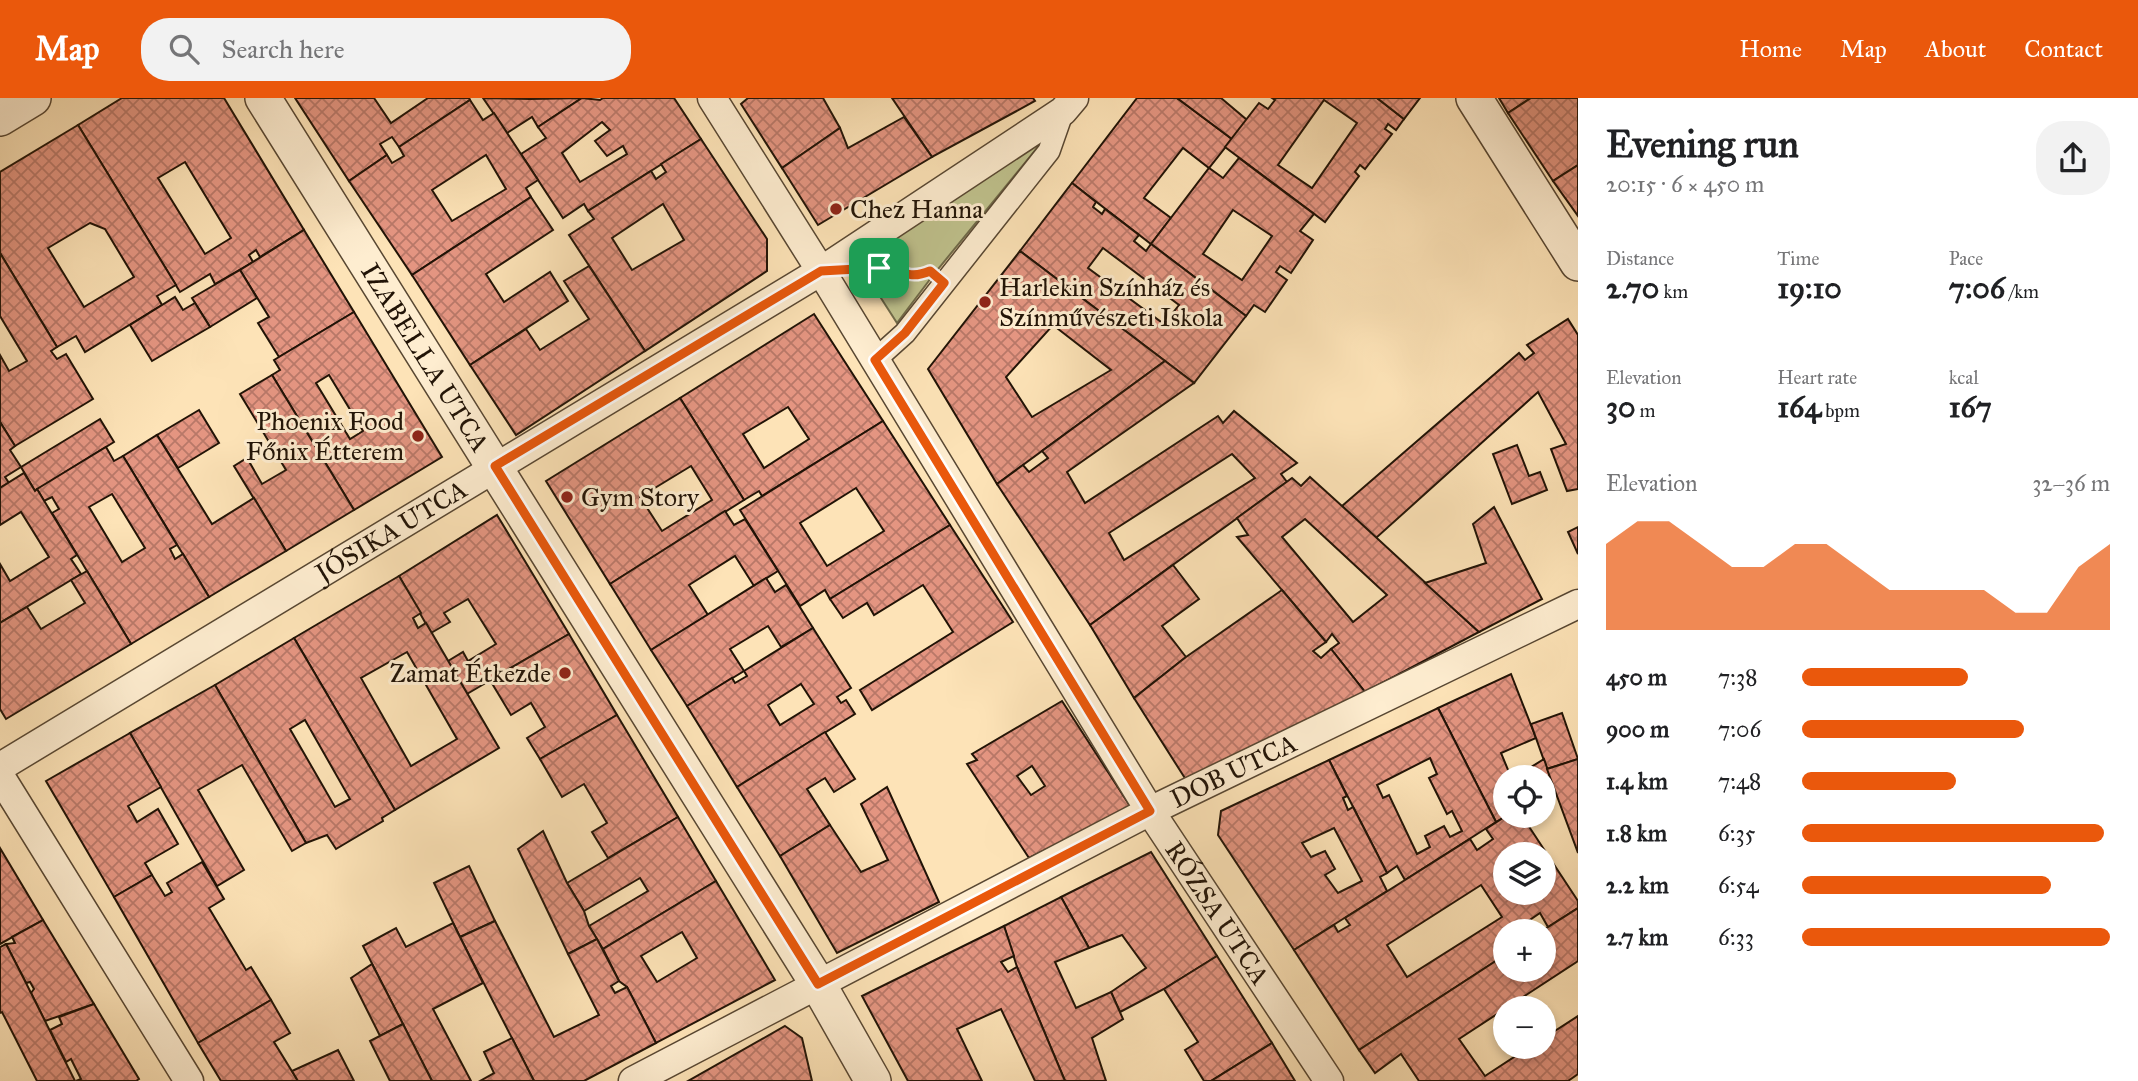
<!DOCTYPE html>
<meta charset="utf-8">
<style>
body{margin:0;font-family:"IM FELL Great Primer",serif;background:#f2f2f2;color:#202124;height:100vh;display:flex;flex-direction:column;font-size:26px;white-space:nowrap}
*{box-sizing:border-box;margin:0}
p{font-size:23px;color:#757577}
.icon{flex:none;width:38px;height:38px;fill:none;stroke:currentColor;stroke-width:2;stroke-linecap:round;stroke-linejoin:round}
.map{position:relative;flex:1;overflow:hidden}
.panel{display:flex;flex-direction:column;background:#fff;width:560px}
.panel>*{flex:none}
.tools{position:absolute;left:1493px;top:667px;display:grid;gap:14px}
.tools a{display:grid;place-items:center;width:63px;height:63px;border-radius:50%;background:#fff;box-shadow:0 4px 10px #0003;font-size:35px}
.pin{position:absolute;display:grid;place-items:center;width:60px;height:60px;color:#fff;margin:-30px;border-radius:14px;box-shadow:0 4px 10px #0006}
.round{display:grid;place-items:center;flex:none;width:74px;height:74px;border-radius:28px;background:#f2f2f2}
.summary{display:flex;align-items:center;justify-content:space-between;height:119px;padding:0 28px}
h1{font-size:38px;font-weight:700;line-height:52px}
.metrics{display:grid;grid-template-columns:repeat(3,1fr);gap:10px;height:119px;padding:7px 28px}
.metrics div{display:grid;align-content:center}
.metrics b{font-size:30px;font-weight:700}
.metrics small{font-size:19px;font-weight:400}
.metrics p{font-size:19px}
.chart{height:196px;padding:14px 28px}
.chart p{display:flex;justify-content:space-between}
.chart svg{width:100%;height:126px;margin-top:7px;fill:#ea580c;opacity:.7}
ul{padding:0 28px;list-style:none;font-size:23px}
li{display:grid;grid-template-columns:112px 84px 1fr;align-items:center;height:52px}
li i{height:18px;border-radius:9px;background:#ea580c}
header{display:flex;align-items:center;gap:42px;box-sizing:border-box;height:98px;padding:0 35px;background:#ea580c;color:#fff}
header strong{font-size:33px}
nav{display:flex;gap:38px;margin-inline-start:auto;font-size:24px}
.search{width:490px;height:63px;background:#f2f2f2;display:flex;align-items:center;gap:18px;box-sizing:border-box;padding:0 24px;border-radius:28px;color:#757577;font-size:26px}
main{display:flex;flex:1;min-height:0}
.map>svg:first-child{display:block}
.park{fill:#c0c38e;stroke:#706b4a;stroke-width:2}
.building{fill:url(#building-cross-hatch);stroke:#211306;stroke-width:2;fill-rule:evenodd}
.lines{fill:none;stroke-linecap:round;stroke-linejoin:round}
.pedestrian-casing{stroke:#584732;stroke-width:24}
.minor-casing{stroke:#584732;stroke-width:31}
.tertiary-casing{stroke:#584732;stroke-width:38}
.path{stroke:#211306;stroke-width:4.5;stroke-dasharray:2 3.5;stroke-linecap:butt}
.pedestrian{stroke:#feedd0;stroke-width:21}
.minor{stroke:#feedd0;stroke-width:28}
.tertiary{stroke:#feedd0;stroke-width:35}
.route-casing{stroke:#fff;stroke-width:14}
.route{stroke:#ea580c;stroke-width:9}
.poi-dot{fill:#8f2418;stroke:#feedd0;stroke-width:2.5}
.labels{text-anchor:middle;stroke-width:6;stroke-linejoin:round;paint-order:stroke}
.poi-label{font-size:26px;fill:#211306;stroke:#feedd0;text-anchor:start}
.street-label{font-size:26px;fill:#211306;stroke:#feedd0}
</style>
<header>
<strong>Map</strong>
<div class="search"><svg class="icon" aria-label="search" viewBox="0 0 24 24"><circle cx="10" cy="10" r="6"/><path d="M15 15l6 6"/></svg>Search here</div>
<nav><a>Home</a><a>Map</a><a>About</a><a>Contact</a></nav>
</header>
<main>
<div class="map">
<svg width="1578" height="983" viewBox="0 0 1578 983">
<defs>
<pattern id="building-cross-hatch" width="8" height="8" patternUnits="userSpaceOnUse" patternTransform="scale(1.75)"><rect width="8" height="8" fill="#e49581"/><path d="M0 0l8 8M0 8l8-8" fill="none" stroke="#b87868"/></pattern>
</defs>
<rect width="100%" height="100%" fill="#fde3b7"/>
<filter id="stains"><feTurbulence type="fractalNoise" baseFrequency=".00286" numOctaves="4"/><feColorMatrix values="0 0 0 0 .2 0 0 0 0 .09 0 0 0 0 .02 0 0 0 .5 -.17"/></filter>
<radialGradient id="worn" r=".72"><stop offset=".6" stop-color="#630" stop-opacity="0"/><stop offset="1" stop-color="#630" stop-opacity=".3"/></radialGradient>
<polygon class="park" points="1027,39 1038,49 934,176 897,225 870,183 879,174 879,166 866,147"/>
<g class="building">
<path d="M122,0H224L304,132L260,159L256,152L249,157L253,164L215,186L210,176L180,194L78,27ZM185,64L231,140L205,156L158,80Z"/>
<polygon points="295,0 374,0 391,25 428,0 469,0 470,2 399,49 392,39 380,46 387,57 349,83"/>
<polygon points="483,0 530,1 582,0 538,29 532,19 507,35"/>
<path d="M582,0L600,2L603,0H674L701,41L588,113L584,106L563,120L521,56L546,40L538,29ZM602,24L610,32L595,43L607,58L623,48L627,56L580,84L562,55Z"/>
<polygon points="748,0 823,0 840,30 782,70 741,6"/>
<polygon points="892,0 1033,0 1035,3 932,59"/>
<polygon points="1137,0 1177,0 1232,41 1209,70 1183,50 1144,100 1171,120 1151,146 1072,85"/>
<polygon points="1177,0 1221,0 1247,22 1232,41"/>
<path d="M1272,0H1377L1404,21L1396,32L1388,26L1385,31L1392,36L1365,71L1360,67L1355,74L1359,78L1325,124L1225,49L1259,5L1268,11L1275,2ZM1324,2L1357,25L1312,90L1278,67Z"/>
<polygon points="1377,0 1420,0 1404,21"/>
<polygon points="1499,0 1531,0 1508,15"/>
<polygon points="1531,0 1578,0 1578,67 1553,83 1508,15"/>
<path d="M470,2L483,22L494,15L538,82L526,90L531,99L412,177L349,83L387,57L392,65L404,58L399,49ZM486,57L506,91L452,123L432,92Z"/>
<polygon points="904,19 932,59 818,127 782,70 840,30 848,50"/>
<path d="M78,27L176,187L157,198L162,207L85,254L76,238L57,249L0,155V74ZM90,125L105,131L134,179L84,209L48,150Z"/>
<path d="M701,41L767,141V173L645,253L569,137L594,121L588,113L651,73L656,81L666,74L661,66ZM663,106L684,142L632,172L612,140Z"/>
<path d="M1239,60L1314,116L1300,133L1313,142L1291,175L1280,168L1276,174L1287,182L1265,214L1254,207L1246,218L1151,146L1209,70L1223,80ZM1233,112L1272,138L1242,182L1203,156Z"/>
<polygon points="1578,67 1578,118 1553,83"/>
<path d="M1072,85L1096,104L1093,109L1102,116L1105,111L1139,137L1134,143L1146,153L1151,146L1246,218L1194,285L1020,153ZM1103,150L1179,207L1164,226L1088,170Z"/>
<polygon points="531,99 553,132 486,176 504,204 550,174 568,203 470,267 412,177"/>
<polygon points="304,132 354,214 279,259 258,225 269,219 240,172"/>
<path d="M1020,153L1165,263L997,386L928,271ZM1053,227L1111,272L1032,319L1006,279Z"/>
<polygon points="0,155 57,249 51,253 57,261 66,256 93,301 15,348 0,324 0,257 9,273 27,263 0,218"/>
<polygon points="589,168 645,253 516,337 470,267 526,231 540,252 589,221 564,183"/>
<polygon points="240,172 257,200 210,229 192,200"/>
<polygon points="175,199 183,212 195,205 210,229 152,263 130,227"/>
<path d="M354,214L442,359L354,412L272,277L280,272L274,262ZM329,277L363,333L350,341L316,285Z"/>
<path d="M814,216L883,323L762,398L759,393L744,402L680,300ZM788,309L809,341L764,370L743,336Z"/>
<polygon points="1568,221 1578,237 1578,391 1567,393 1551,351 1566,346 1538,294 1376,440 1342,408 1519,255 1525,262 1534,255 1527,247"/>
<path d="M1165,263L1194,285L1067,374L1085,405L1218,318L1223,325L1234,313L1297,365L1281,376L1287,384L1090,527L997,386L1023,367L1029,374L1048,360L1042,353ZM1232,356L1255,380L1124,462L1109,435Z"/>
<polygon points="272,277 354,412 286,453 234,368 247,360 262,386 286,372 240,296"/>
<path d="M680,300L744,402L610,486L546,383ZM691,368L712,402L662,433L640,399Z"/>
<polygon points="199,312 219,345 178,370 157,337"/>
<polygon points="100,321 114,344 35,393 21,369"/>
<path d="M883,323L950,427L830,501L825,492L800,508L740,412ZM856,390L884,433L827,468L800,425Z"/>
<polygon points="0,324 15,348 10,352 21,369 5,379 9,385 0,390"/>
<polygon points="157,337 212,426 254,400 286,453 209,499 123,358"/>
<polygon points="1517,347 1529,378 1540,374 1547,392 1512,406 1493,356"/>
<path d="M106,349L114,363L123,358L177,447L170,451L175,461L183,456L209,499L131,546L52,415L59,411L52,399L44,403L37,391ZM112,396L145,450L122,464L89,409Z"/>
<polygon points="24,375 35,393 37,391 77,457 71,461 81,476 0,525 0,466 10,483 49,459 21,414 0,427 0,390"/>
<path d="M1310,379L1342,408L1479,534L1365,594L1331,551L1339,545L1332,536L1326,544L1237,439L1248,437L1237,420L1292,380L1301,388ZM1305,421L1387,497L1353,524L1282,439Z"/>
<polygon points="1494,409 1542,501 1479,534 1425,485 1486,465 1473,426"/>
<polygon points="725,413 734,427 745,421 778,473 754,488 735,458 689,487 708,517 651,552 610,486"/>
<polygon points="497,417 569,536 467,596 448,563 463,554 468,563 496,546 468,501 444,515 450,524 431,535 399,478"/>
<polygon points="950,427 1013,524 872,612 860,592 953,534 923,487 874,517 867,505 843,520 830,501"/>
<polygon points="1578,429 1578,456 1568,434"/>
<polygon points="1173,467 1199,501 1162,528 1186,559 1134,600 1090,527"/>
<polygon points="87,473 131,546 6,621 0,611 0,525 27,509 41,531 85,505 71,482"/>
<path d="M399,478L421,515L413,520L418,530L426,525L499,650L395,712L294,540ZM407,554L457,641L411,668L361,580Z"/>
<polygon points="766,480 775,494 786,487 813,530 781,549 768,528 730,551 744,573 687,608 651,552"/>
<polygon points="1282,492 1326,544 1313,553 1321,560 1331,551 1365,594 1188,685 1134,600 1186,559"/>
<path d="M813,530L851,590L837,599L841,605L846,602L855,616L737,689L687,608L732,580L735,585L747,578L744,573ZM801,586L814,606L780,627L768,607Z"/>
<polygon points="569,536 617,617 540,661 527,640 545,629 531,605 511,617 490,582"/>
<path d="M294,540L395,712L382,720L383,723L336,751L327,737L306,745L215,587ZM305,622L350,701L335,709L290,631Z"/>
<polygon points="1511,576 1536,640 1501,655 1511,679 1505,679 1506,718 1496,724 1438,610"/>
<polygon points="215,587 306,745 292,753 242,667 198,692 244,772 217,788 130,635"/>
<path d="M1062,603L1132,711L1029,760L967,666L977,662L972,656ZM1032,668L1045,688L1031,697L1017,678Z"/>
<path d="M1438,610L1496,724L1405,782L1397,768L1387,775L1329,662ZM1430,660L1437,676L1429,680L1447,716L1452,713L1462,733L1450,739L1444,728L1425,738L1430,749L1417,756L1389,697L1383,700L1377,687Z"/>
<polygon points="1562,615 1578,661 1547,671 1531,626"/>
<polygon points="617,617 678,719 608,760 592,734 607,725 584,686 562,699 540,661"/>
<polygon points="825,634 855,681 834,694 825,680 807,691 830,727 780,758 737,689"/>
<polygon points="130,635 161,689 128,708 137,724 158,711 178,746 145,765 152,777 114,799 46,683"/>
<polygon points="1544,661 1554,690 1544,696 1544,679 1531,679 1528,671"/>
<polygon points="1578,661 1578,755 1547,671"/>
<path d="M1329,662L1347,698L1343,700L1348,712L1353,709L1387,775L1380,779L1387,793L1294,852L1218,737L1221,713ZM1334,730L1362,783L1338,795L1325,777L1335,771L1325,753L1311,759L1302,745Z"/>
<polygon points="887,689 939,804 837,855 780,758 830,727 861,774 888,762 861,706"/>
<path d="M1506,718H1522L1578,803V810L1548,829L1540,815L1524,826L1529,833H1505V857L1359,952L1294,852L1334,827L1338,834L1350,827L1345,820L1470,741L1477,752L1493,741L1486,731ZM1505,756H1544V794H1505ZM1481,787L1502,819L1407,879L1387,847Z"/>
<polygon points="678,719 716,783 603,851 589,828 648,793 640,780 584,813 567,785"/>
<polygon points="543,733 567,785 584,813 589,828 597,841 568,856 518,751"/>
<polygon points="0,750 43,822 0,846"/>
<polygon points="1151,754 1217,858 1164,891 1120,914 1111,894 1146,870 1122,837 1089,850 1061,799"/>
<polygon points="202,764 224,801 209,810 246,872 251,869 271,902 198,945 114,799 152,777 165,798 172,794 167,785"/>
<polygon points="469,768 495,823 460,839 434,785"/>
<path d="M716,783L775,882L656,945L627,889L619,883L603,851ZM682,834L697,860L657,884L641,858Z"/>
<polygon points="1061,799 1089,850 1055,864 1076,910 1111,894 1123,921 1092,940 1106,983 1065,983 1017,869 1004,828"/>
<polygon points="1578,810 1578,863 1459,941 1485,978 1531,948 1544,948 1544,940 1578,918 1578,976 1568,983 1419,983 1401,956 1375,975 1359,952 1505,857 1505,872 1544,872 1542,833"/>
<polygon points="43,822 94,906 45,923 31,895 34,891 30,884 26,885 6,846 15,845 12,839"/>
<polygon points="495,823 554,939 599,917 568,856 597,841 619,883 611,888 615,895 627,889 656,945 584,983 534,983 460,839"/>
<polygon points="453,825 483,885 433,911 471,983 432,983 363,848 396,830 406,849"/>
<polygon points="1004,828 1014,858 1001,864 1008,874 1017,869 1065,983 1035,983 1001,911 957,931 982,983 908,983 862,898"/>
<polygon points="6,846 26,885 75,983 37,983 2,914 0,915 0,849"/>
<polygon points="1217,858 1272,945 1211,983 1204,983 1185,952 1198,944 1164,891"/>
<polygon points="372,866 403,926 380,938 351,880"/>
<polygon points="271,902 290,935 274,944 298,983 221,983 198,945"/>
<polygon points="94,906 139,981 136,983 76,983 81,981 71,961 66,964 50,932 62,926 59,919"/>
<polygon points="403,926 432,983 390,983 370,943"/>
<polygon points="785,928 802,940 812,983 688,983"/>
<polygon points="512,940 534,983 480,983 494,975 484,954"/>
<polygon points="1272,945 1295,983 1211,983"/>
<polygon points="338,952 354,983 298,983 292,973"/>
</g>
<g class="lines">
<defs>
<polyline id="pedestrian" points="875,262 905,235 1049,53 1063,13"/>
<g id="minor">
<path id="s1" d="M712,0L821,173L1150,713L1329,983"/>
<path id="s2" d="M0,669L821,173L1063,13L1074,0"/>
<polyline points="0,678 189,983"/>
<path id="s3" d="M633,983L1150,713L1578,506"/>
</g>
<g id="tertiary">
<path id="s4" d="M263,0L818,886L873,983"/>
<polyline points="1474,0 1578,165"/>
<polyline points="0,20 33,0"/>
</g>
</defs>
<use href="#pedestrian" class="pedestrian-casing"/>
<use href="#minor" class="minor-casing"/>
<use href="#tertiary" class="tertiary-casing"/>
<polyline class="path" points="883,170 893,169 899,174 917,177"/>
<use href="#pedestrian" class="pedestrian"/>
<use href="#minor" class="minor"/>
<use href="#tertiary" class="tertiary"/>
</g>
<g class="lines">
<defs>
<path id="route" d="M893,169C905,178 916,179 930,173L944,185L905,235L875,262L1150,713L818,886L495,368L821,173Z"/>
</defs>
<use href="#route" class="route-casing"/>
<use href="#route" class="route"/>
</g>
<g class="poi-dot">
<circle cx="836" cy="111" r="7"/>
<circle cx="985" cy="204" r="7"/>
<circle cx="418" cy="338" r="7"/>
<circle cx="567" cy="399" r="7"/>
<circle cx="565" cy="575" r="7"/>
</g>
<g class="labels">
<g class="poi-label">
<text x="850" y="120">Chez Hanna</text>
<text x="999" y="198">Harlekin Színház és<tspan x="999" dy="30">Színművészeti Iskola</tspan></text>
<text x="404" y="332" text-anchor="end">Phoenix Food<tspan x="404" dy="30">Főnix Étterem</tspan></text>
<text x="581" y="408">Gym Story</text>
<text x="551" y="584" text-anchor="end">Zamat Étkezde</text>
</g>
<g class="street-label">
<text dy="9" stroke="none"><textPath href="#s4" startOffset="306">IZABELLA UTCA</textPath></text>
<text dy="9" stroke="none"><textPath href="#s2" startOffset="457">JÓSIKA UTCA</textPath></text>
<text dy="9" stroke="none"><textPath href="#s3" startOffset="676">DOB UTCA</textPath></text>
<text dy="9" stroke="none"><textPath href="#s1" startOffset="959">RÓZSA UTCA</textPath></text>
</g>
</g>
<rect width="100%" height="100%" filter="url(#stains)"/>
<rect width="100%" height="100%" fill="url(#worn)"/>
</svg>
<div class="tools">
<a><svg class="icon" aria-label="locate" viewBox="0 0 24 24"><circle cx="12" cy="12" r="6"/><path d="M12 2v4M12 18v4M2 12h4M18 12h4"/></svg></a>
<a><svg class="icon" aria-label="layers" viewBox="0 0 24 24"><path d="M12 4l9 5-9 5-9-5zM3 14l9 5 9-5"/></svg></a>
<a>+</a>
<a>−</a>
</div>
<div class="pin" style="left:879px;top:170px;background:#1e9e55"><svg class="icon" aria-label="arrive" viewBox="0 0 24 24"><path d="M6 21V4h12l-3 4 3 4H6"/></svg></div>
</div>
<section class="panel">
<div class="summary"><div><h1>Evening run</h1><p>20:15 · 6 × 450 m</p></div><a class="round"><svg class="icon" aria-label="share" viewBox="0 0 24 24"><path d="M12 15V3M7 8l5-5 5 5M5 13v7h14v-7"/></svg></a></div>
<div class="metrics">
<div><p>Distance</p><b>2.70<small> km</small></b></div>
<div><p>Time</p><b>19:10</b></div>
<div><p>Pace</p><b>7:06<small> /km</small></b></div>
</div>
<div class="metrics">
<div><p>Elevation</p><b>30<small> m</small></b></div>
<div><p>Heart rate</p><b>164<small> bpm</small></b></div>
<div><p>kcal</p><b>167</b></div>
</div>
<div class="chart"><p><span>Elevation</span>32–36 m</p>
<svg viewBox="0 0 160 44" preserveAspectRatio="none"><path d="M0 44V14L10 6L20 6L30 14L40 22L50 22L60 14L70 14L80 22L90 30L100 30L110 30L120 30L130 38L140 38L150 22L160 14V44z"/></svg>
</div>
<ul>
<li><b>450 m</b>7:38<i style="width:54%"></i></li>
<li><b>900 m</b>7:06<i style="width:72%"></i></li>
<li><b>1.4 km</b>7:48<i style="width:50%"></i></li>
<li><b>1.8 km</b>6:35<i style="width:98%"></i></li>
<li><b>2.2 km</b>6:54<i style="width:81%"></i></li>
<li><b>2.7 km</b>6:33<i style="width:100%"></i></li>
</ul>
</section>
</main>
